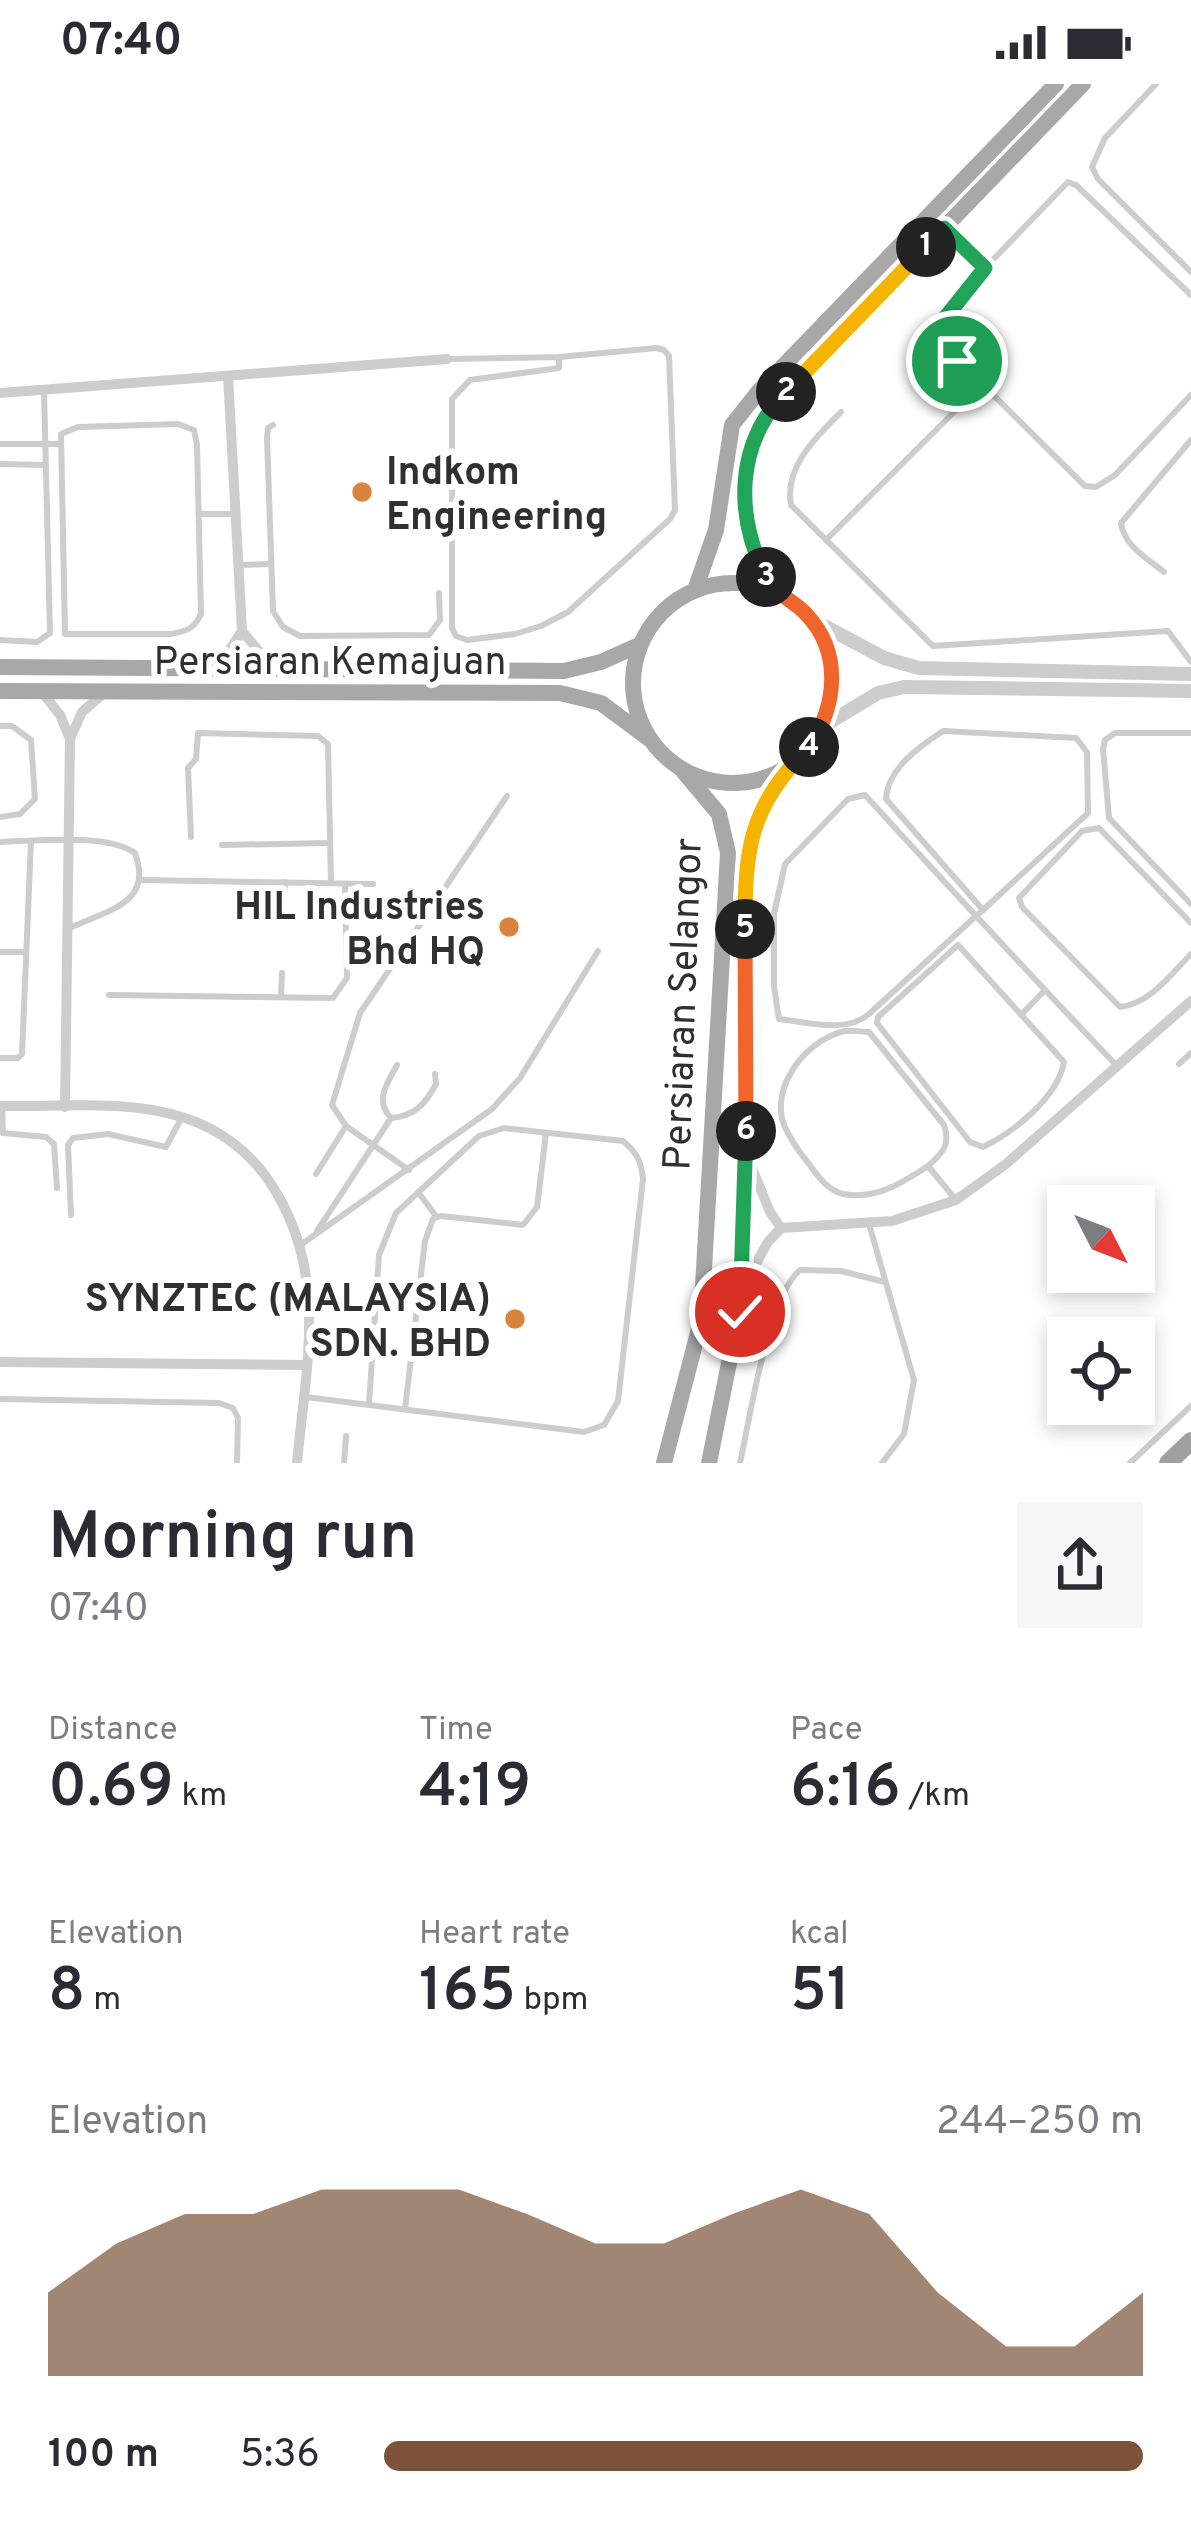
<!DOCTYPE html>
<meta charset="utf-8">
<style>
body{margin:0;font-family:Overpass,sans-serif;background:#f7f7f7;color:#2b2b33;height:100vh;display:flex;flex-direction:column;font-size:45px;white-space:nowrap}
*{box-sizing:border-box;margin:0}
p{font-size:39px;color:#7c7c81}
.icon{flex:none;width:66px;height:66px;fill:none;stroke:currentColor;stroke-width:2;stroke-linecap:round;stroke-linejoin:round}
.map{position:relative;height:1379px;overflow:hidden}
.details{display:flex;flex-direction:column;background:#fff;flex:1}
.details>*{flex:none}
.needle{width:78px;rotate:132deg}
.controls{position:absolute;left:1047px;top:1101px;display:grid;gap:24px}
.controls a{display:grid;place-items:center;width:108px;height:108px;border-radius:0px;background:#fff;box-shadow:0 6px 18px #0003;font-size:60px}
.pin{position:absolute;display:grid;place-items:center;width:102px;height:102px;color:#fff;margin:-51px;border:6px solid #fff;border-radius:50%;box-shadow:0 3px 12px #0007}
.km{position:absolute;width:60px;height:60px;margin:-30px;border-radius:50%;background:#222;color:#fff;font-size:33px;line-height:60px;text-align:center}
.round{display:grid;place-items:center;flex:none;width:126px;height:126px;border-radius:0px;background:#f7f7f7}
.headline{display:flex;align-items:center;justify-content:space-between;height:204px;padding:0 48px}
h1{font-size:66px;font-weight:600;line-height:90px}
.figures{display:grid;grid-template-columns:repeat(3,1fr);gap:18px;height:204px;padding:12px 48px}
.figures div{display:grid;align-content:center}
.figures b{font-size:60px;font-weight:600}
.figures small{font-size:33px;font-weight:400}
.figures p{font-size:33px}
.chart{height:336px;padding:24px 48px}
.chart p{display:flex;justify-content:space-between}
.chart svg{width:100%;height:216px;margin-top:12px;fill:#7a5338;opacity:.7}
ul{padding:0 48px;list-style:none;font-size:39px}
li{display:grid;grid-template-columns:192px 144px 1fr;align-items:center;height:90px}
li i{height:30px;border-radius:15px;background:#7a5338}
.status{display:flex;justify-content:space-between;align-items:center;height:84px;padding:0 60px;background:#fff;direction:ltr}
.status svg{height:33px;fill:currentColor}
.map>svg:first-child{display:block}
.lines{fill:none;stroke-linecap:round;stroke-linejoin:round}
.service{stroke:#cdcdcd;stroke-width:6}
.minor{stroke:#cdcdcd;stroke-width:10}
.tertiary{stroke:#cdcdcd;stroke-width:14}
.primary{stroke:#a8a8a8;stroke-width:16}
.trunk{stroke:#a0a0a0;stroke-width:18}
.split-1-casing{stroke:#fff;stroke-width:24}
.split-2-casing{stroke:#fff;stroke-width:24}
.split-3-casing{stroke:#fff;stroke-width:24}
.split-4-casing{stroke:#fff;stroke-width:24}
.split-5-casing{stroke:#fff;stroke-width:24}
.split-6-casing{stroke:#fff;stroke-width:24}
.split-7-casing{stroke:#fff;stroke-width:24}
.split-1{stroke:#22a559;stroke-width:15}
.split-2{stroke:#f5b400;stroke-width:15}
.split-3{stroke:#22a559;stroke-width:15}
.split-4{stroke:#f0652b;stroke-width:15}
.split-5{stroke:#f5b400;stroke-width:15}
.split-6{stroke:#f0652b;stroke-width:15}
.split-7{stroke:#22a559;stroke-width:15}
.poi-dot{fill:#da833f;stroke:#fff;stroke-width:4.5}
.labels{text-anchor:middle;stroke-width:12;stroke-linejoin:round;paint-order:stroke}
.poi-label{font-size:39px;font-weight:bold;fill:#303030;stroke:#fff;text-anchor:end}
.street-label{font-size:39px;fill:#303030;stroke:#fff}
</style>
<div class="status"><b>07:40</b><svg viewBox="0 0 49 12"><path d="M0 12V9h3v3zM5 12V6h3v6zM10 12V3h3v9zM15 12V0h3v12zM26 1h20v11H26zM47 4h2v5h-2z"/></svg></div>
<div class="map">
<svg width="1191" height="1379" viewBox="0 0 1191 1379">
<rect width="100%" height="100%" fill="#fff"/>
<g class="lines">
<g class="service">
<polyline points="1156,0 1105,54 1092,83 1098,95 1191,188"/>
<polyline points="947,146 985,184 1068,98 1076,101 1191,211"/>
<polyline points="985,184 937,244 937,255 1085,402 1096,403 1115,391 1191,311"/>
<polyline points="448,275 559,273 657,264 664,266 669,272 675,426 670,435 568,528 541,542 515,550 467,556 456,552 452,544 452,315 470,296 559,284 559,273"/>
<path d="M841,328C816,353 784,383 791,421L933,562L1168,547L1191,578"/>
<path d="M178,340L194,346L197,361L201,530C194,545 187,547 171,550H65L61,350L78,343Z"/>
<polyline points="273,341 268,344 267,353 273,527 283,543 300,552 429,551 440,536 439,509"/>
<polyline points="0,360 59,360"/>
<polyline points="0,380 45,381"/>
<polyline points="199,430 235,430"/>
<polyline points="826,456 961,321"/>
<polyline points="239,481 271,480"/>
<path d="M1164,488C1147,474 1124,462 1121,439L1191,356"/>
<polyline points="0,556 37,558 50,549 44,306"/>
<polyline points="0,642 12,642 31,656 35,715 20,730 0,733"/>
<path d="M943,647L1076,654L1087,668L1088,729L983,826L886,715C887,685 920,662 943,647Z"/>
<polyline points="1191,649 1115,649 1105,656 1103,665 1109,734 1191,820"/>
<polyline points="191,753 188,684 196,675 198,649 318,652 328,660 331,799"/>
<path d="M0,758C35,757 107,749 135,769C154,820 107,826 70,844"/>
<polyline points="222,761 330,759"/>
<polyline points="141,796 373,800"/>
<polyline points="284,822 285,798"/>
<path d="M983,826L976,832L869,930C846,950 807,938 779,935L774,903V830L785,780L848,715L865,711C948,802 1032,893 1117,982"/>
<path d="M1191,839L1099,744L1082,747L1019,814L1022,823L1120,923C1150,920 1171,890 1191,870"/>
<path d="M958,861L1064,978C1058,1013 1014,1048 983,1063L970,1058L877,939L878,933Z"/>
<polyline points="0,868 25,868"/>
<polyline points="109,911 333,914 347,894 345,800"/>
<polyline points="281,913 282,889"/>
<polyline points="1021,931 1045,906"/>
<polyline points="0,974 18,974 22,970 31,757"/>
<polyline points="1179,980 1191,969"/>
<polyline points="2,1022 3,1049"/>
<path d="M391,1034C414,1032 425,1021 436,1000L435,990"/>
<polyline points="3,1049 46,1053 54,1060 57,1104"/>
<path d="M928,1082C902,1099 876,1116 843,1110C827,1106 818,1092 809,1080C799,1068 790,1055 784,1041C770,1003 805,958 841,948C849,945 861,948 869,948L944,1041C951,1060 943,1069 928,1082L956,1116"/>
<polyline points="409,1086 346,1042 332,1021 360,929 507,712"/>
<polyline points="316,1090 346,1042"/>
<polyline points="418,1108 436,1132"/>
<polyline points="71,1131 68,1061 73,1054 108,1050 166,1063 182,1033"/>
<polyline points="869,1140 914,1296 904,1350 882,1379"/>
<path d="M317,1147L391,1034C374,1016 387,1000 397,981"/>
<polyline points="302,1160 492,1025 520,994 598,867"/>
<path d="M306,1313L584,1348L604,1341L618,1317L643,1095C641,1076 637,1069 623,1057L504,1044L479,1052L396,1129L379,1171L369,1320"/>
<polyline points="0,1315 219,1319 233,1324 238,1334 237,1379"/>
<polyline points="405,1325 425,1157 433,1135 441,1132 523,1141 537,1123 546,1049"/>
<polyline points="344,1379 346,1352"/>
<path d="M740,1379C750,1334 768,1212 800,1186L841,1187L885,1198"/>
<polyline points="1130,1379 1191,1322"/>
</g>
<g class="minor">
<polyline points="228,292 242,547 272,583"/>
<polyline points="0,309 447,275"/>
<polyline points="219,582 242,547"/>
<polyline points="41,607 60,631 70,655"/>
<path d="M0,1022C60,1023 127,1015 185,1034C220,1045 251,1069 271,1100C329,1188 306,1281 297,1379"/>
<polyline points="65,1023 70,655 82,628 103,610"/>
<polyline points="749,1077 770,1128 781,1144"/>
<polyline points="747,1195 768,1158 781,1144 892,1137 956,1116 1006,1080 1191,917"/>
<polyline points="0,1278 307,1281"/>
</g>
<g class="tertiary">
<polyline points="811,535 884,574 919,584 1191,590"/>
<polyline points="822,643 878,609 904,603 1191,607"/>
</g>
<g class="primary">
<circle cx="733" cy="599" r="100"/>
<polyline points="695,506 716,446 732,341 759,307 1056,0"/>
<path d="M772,506C750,462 735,419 748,368C753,352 767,333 776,318L1083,0"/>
<polyline points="0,583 564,587 601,578 639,561"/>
<polyline points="0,607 560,609 601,619 648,654"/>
<polyline points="664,1379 701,1237 728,769 719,730 683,687"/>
<polyline points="709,1379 744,1204 745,773 763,724 787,683"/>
</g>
<polyline class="trunk" points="1168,1379 1191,1357"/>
</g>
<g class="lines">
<defs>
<polyline id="split-1" points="926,163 944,144 985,184 937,244 937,255 957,277"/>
<polyline id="split-2" points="786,308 926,163"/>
<path id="split-3" d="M766,493C735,431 735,360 786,308"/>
<path id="split-4" d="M766,493C775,511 794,516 807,531C843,570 836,623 809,663"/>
<path id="split-5" d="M745,845C745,763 749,724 809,663"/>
<polyline id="split-6" points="745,845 746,1047"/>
<polyline id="split-7" points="740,1228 746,1047"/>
</defs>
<use href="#split-1" class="split-1-casing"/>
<use href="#split-2" class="split-2-casing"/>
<use href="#split-3" class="split-3-casing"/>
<use href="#split-4" class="split-4-casing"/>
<use href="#split-5" class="split-5-casing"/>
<use href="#split-6" class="split-6-casing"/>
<use href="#split-7" class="split-7-casing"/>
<use href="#split-1" class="split-1"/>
<use href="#split-2" class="split-2"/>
<use href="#split-3" class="split-3"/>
<use href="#split-4" class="split-4"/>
<use href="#split-5" class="split-5"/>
<use href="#split-6" class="split-6"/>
<use href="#split-7" class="split-7"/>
</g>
<g class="poi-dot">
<circle cx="362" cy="408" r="12"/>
<circle cx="509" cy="843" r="12"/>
<circle cx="515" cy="1235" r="12"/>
</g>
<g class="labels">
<g class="poi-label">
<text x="386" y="400" text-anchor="start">Indkom<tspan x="386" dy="45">Engineering</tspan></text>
<text x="485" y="835">HIL Industries<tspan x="485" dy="45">Bhd HQ</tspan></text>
<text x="491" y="1227">SYNZTEC (MALAYSIA)<tspan x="491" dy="45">SDN. BHD</tspan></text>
</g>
<g class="street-label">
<text x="330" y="590">Persiaran Kemajuan</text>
<text transform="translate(681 920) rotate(-88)" y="14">Persiaran Selangor</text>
</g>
</g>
</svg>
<div class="controls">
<a><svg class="needle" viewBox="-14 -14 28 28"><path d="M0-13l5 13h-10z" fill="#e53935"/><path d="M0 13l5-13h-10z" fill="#7c7c81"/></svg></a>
<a><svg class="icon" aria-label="locate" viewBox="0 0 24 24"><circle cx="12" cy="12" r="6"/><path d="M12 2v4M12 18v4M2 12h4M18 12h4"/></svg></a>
</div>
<div class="pin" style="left:957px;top:277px;background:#1e9e55"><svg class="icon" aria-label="arrive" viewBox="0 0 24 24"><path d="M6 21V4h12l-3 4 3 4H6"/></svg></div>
<div class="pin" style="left:740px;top:1228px;background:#d93025"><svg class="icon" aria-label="check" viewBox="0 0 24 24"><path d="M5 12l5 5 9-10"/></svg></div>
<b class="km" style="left:926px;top:163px">1</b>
<b class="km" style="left:786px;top:308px">2</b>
<b class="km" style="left:766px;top:493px">3</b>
<b class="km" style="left:809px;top:663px">4</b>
<b class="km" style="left:745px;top:845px">5</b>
<b class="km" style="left:746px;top:1047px">6</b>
</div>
<section class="details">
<div class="headline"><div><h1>Morning run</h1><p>07:40</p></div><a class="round"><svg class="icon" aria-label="share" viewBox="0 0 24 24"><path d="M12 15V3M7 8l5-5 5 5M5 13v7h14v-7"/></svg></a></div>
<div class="figures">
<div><p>Distance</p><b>0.69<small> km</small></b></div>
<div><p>Time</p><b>4:19</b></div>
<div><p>Pace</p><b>6:16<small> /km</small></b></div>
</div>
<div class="figures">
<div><p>Elevation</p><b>8<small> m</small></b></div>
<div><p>Heart rate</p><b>165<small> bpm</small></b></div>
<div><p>kcal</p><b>51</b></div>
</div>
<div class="chart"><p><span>Elevation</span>244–250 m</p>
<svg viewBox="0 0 160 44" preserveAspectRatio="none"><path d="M0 44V27L10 17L20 11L30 11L40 6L50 6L60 6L70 11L80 17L90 17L100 11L110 6L120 11L130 27L140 38L150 38L160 27V44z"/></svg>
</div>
<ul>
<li><b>100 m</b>5:36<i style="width:100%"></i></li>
</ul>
</section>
